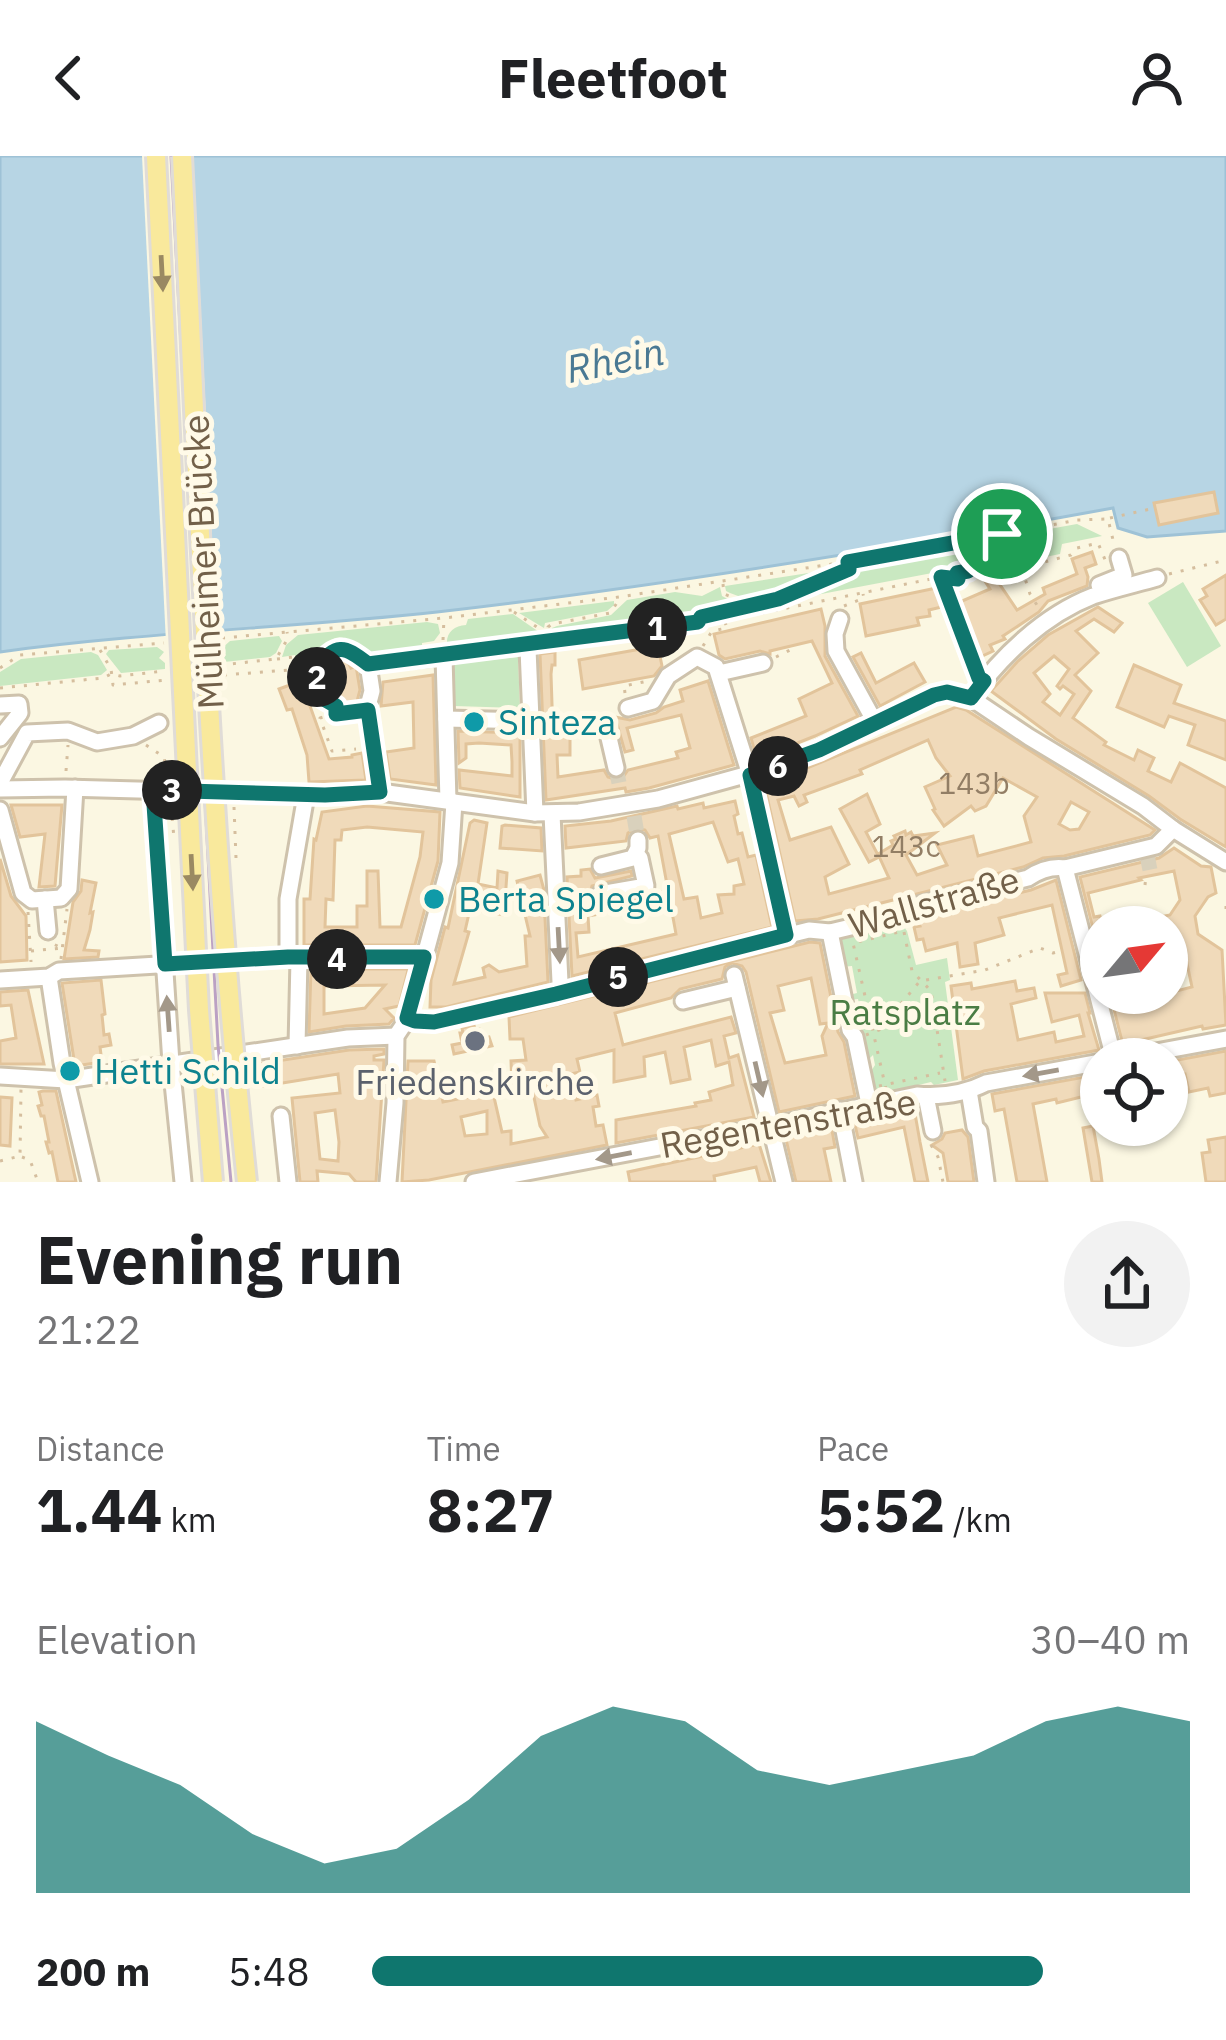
<!DOCTYPE html>
<meta charset="utf-8">
<style>
body{margin:0;font-family:"IBM Plex Sans",sans-serif;background:#f2f2f2;color:#202124;height:100vh;display:flex;flex-direction:column;font-size:45px;white-space:nowrap}
*{box-sizing:border-box;margin:0}
p{font-size:39px;color:#757577}
.icon{flex:none;width:66px;height:66px;fill:none;stroke:currentColor;stroke-width:2;stroke-linecap:round;stroke-linejoin:round}
.map{position:relative;height:1026px;overflow:hidden}
.sheet{display:flex;flex-direction:column;background:#fff;flex:1}
.sheet>*{flex:none}
.needle{width:78px;rotate:61deg}
.buttons{position:absolute;left:1080px;top:750px;display:grid;gap:24px}
.buttons a{display:grid;place-items:center;width:108px;height:108px;border-radius:50%;background:#fff;box-shadow:0 3px 9px #0004;font-size:60px}
.pin{position:absolute;display:grid;place-items:center;width:102px;height:102px;color:#fff;margin:-51px;border:6px solid #fff;border-radius:50%;box-shadow:0 3px 12px #0007}
.km{position:absolute;width:60px;height:60px;margin:-30px;border-radius:50%;background:#222;color:#fff;font-size:33px;line-height:60px;text-align:center}
.round{display:grid;place-items:center;flex:none;width:126px;height:126px;border-radius:63px;background:#f2f2f2}
.overview{display:flex;align-items:center;justify-content:space-between;height:204px;padding:0 36px}
h1{font-size:66px;font-weight:700;line-height:90px}
.figures{display:grid;grid-template-columns:repeat(3,1fr);gap:18px;height:204px;padding:12px 36px}
.figures div{display:grid;align-content:center}
.figures b{font-size:60px;font-weight:700}
.figures small{font-size:33px;font-weight:400}
.figures p{font-size:33px}
.chart{height:336px;padding:24px 36px}
.chart p{display:flex;justify-content:space-between}
.chart svg{width:100%;height:216px;margin-top:12px;fill:#0f766e;opacity:.7}
ul{padding:0 36px;list-style:none;font-size:39px}
li{display:grid;grid-template-columns:192px 144px 1fr;align-items:center;height:90px}
li i{height:30px;border-radius:15px;background:#0f766e}
header{display:flex;justify-content:space-between;align-items:center;height:156px;padding:0 36px;background:#fff;font-size:54px;font-weight:700}
.map>svg:first-child{display:block}
.green{fill:#c9e8c1}
.water{fill:#b7d5e4;stroke:#9ec2d6;stroke-width:3}
.pier{fill:#fbf7e2}
.building{fill:#f0daba;stroke:#e2c49b;stroke-width:3;fill-rule:evenodd}
.lines{fill:none;stroke-linecap:round;stroke-linejoin:round}
.minor-tunnel{stroke:#d9d1bc;stroke-width:15;stroke-dasharray:15 8;stroke-linecap:butt}
.minor-casing{stroke:#cec2ac;stroke-width:21}
.path{stroke:#d5be9e;stroke-width:3;stroke-dasharray:3 9;stroke-linecap:butt}
.minor{stroke:#fff;stroke-width:15}
.tram{stroke:#bba1c4;stroke-width:3}
.major-bridge-casing{stroke:#e0dcd7;stroke-width:24;stroke-linecap:butt}
.major-bridge{stroke:#f9e99c;stroke-width:18}
.oneway{fill:#9a8962}
.oneway2{fill:#a39889}
.route-casing{stroke:#fff;stroke-width:24}
.route{stroke:#0f766e;stroke-width:15}
.culture-dot{fill:#0f9aa8;stroke:#fffae8;stroke-width:4.5}
.worship-dot{fill:#6b7280;stroke:#fffae8;stroke-width:4.5}
.labels{text-anchor:middle;stroke-width:10;stroke-linejoin:round;paint-order:stroke}
.number-label{font-size:30px;fill:#927e65}
.street-label{font-size:36px;fill:#726049;stroke:#fffae8}
.culture-label{font-size:36px;fill:#0d838f;stroke:#fffae8;text-anchor:start}
.park-label{font-size:36px;fill:#4a7d44;stroke:#fffae8}
.worship-label{font-size:36px;fill:#5b616d;stroke:#fffae8}
.water-label{font-size:39px;font-style:italic;fill:#4a7993;stroke:#fffae8}
</style>
<header><svg class="icon" aria-label="back" viewBox="0 0 24 24"><path d="M15 5l-7 7 7 7"/></svg>Fleetfoot<svg class="icon" aria-label="person" viewBox="0 0 24 24"><circle cx="12" cy="8" r="4"/><path d="M4 21q1-7 8-7t8 7"/></svg></header>
<div class="map">
<svg width="1226" height="1026" viewBox="0 0 1226 1026">
<rect width="100%" height="100%" fill="#fbf7e2"/>
<g class="green">
<polygon points="1077,368 1102,380 1062,388 1060,398 971,416 1011,380"/>
<polygon points="997,384 998,387 964,411 779,446 871,407"/>
<path d="M834,413L837,416C800,432 765,455 726,435L725,430Z"/>
<polygon points="1183,426 1221,490 1187,511 1148,447"/>
<polygon points="720,431 722,440 737,448 657,467 551,478 552,472 557,470 611,459 627,444 675,436 702,440"/>
<polygon points="614,445 614,449 607,455 545,467 544,472 519,457"/>
<path d="M513,458L542,478L447,489C446,476 454,470 466,469L468,463Z"/>
<path d="M427,466L438,468L440,477L434,485L422,487V491L364,497C345,475 331,477 316,500L296,504L295,499L282,501L286,489L298,479Z"/>
<polygon points="279,480 282,485 276,497 270,501 224,506 221,504 226,499 221,493 230,485"/>
<polygon points="157,491 164,496 159,502 165,507 165,513 121,517 106,498 109,494"/>
<polygon points="91,496 98,499 107,514 101,519 0,530 0,516 21,503"/>
<polygon points="518,501 520,552 454,550 452,508"/>
<polygon points="901,767 907,775 916,809 947,802 950,824 945,826 958,924 934,929 931,926 872,940 868,920 875,909 873,899 865,907 854,874 864,871 858,843 850,844 849,839 857,837 852,810 841,811 836,785 841,777 848,779 866,775 865,771 872,774"/>
</g>
<path class="water" d="M0,0H1226V375L1147,381L1118,372L1113,352C888,393 664,430 437,456C291,472 145,476 0,496Z"/>
<polygon class="pier" points="142,0 193,0 217,482 166,487"/>
<g class="building">
<polygon points="1214,336 1218,357 1159,369 1154,347"/>
<polygon points="1092,396 1096,408 1085,412 1088,421 1087,430 1048,445 1039,456 1003,480 1005,483 990,489 993,495 978,502 955,448 990,433 983,422 994,420 1017,454 1045,438 1043,432 1077,418 1072,403"/>
<polygon points="1226,419 1226,463 1216,469 1200,444 1207,440 1203,433"/>
<polygon points="941,431 946,450 929,454 930,460 917,462 919,469 866,480 860,448"/>
<path d="M1098,451L1122,467L1114,476L1094,463L1076,475L1098,497L1075,519L1091,535L1073,562L1106,586L1104,589L1134,604L1138,594L1154,602L1148,615L1171,626L1180,607L1226,632V691L1180,663L1149,640L1056,583L991,535L1018,505L1048,479ZM1054,500L1069,513L1057,530L1060,533L1063,530L1074,538L1060,559L1043,546L1050,538L1034,517Z"/>
<polygon points="821,453 825,470 825,500 858,560 815,580 757,603 751,582 806,560 799,543 832,527 812,485 770,495 770,498 760,495 725,503 719,499 714,478"/>
<polygon points="658,490 662,510 654,520 583,533 579,504"/>
<polygon points="555,496 555,509 552,509 551,518 553,578 570,576 570,599 557,599 558,621 604,614 608,621 618,624 623,621 628,614 678,602 676,596 690,592 681,559 627,572 633,594 625,596 615,561 630,564 656,557 664,551 683,545 680,534 708,525 734,609 649,632 626,636 625,632 546,644 540,498"/>
<polygon points="861,497 876,527 914,507 925,526 880,550 853,501"/>
<polygon points="345,500 351,512 356,510 360,534 356,549 340,551 338,545 329,543 322,520 333,517 330,505"/>
<polygon points="1134,509 1181,529 1174,547 1226,565 1226,604 1188,589 1195,569 1169,560 1164,571 1117,551"/>
<polygon points="433,519 436,629 390,623 386,596 414,592 413,546 381,550 383,526"/>
<polygon points="301,525 329,603 352,601 352,599 362,597 366,624 309,626 307,599 292,553 287,554 279,533"/>
<path d="M956,551L966,554L1155,674L1150,679L1064,700L1043,702L1023,711L909,740L818,763L795,765L764,627L785,621ZM928,584L936,602L950,620L925,631L935,653L933,654L944,670L971,650L975,655L986,650L1003,622L1037,641L1024,660L1031,686L978,700L973,680L937,689L947,709L917,719L906,699L935,677L913,680L911,676L906,679L905,675L894,680L896,683L891,685L893,689L878,698L889,722L829,738L825,721L849,708L831,671L790,684L778,644L794,640L799,650L807,646L804,639L862,618L860,614ZM1071,646L1089,656L1079,673L1070,674L1059,668Z"/>
<polygon points="458,575 520,577 520,641 460,632 459,614 512,620 512,606 511,589 479,587 466,588 466,602 459,607"/>
<polygon points="867,638 880,668 866,676 879,701 869,706 840,653"/>
<path d="M735,645L738,658L734,660L738,678L742,677L748,701L756,699L772,771L572,820L567,721L581,720V714L590,713L595,722L631,715L632,720L592,730L589,741L597,750L648,742L656,737L668,734L658,680L650,682L645,674L637,672L628,677L626,685L566,692L565,670L611,665L677,650L678,653L703,647L704,652ZM713,666L728,706L738,703L744,728L734,730V738L718,739L722,757L701,762L697,741L684,743L669,678ZM670,745L676,778L578,801L576,777L589,776L588,760Z"/>
<polygon points="11,649 62,649 55,730 39,731 45,678 20,681"/>
<path d="M367,650L440,656L438,705L415,789H304V743H310L314,683L316,684L322,656ZM367,671L423,676L420,701L401,771H380L378,715H367V750H357V771H325L326,743L333,744L335,684H341L342,674Z"/>
<polygon points="474,664 487,667 478,728 497,732 498,715 507,717 504,759 470,753 465,775 469,776 454,828 485,821 483,812 489,809 499,816 527,810 525,780 530,780 517,725 540,719 544,734 544,743 540,744 545,762 548,826 446,851 430,851 431,824 445,771 448,772 470,667"/>
<polygon points="505,669 541,672 542,695 500,692 502,670"/>
<polygon points="1174,692 1201,710 1211,711 1216,737 1208,741 1195,760 1198,778 1222,794 1226,869 1203,873 1202,870 1128,887 1126,884 1122,885 1110,838 1130,837 1131,843 1153,838 1154,841 1192,831 1186,803 1167,807 1167,771 1136,771 1135,766 1170,759 1180,744 1174,715 1139,722 1141,724 1088,737 1094,761 1100,760 1103,771 1101,804 1080,721 1159,702"/>
<polygon points="0,703 11,740 26,760 27,804 0,806"/>
<polygon points="82,724 96,727 90,757 93,756 90,774 84,794 99,795 98,801 64,803 73,746 81,735"/>
<polygon points="1056,724 1081,824 1061,830 1058,819 1067,817 1052,749 999,762 1004,779 975,787 978,808 960,811 957,787 926,795 923,783 917,784 914,771 920,770 918,763 923,760 1031,734"/>
<path d="M810,786L820,787L838,876L844,886L855,940L779,956L746,816L742,810L732,807L725,811L722,823L680,833L671,842L615,857L623,889L731,861L736,877L724,880L729,902L738,899L754,961L616,987V964L696,950L695,947L711,944L709,936L733,929L729,906L716,910L711,884L684,891L690,923L671,927L665,896L644,901L645,920L614,926V894L577,903L580,916L571,918L576,944L597,939L599,950L593,951L596,970L603,969L607,989L429,1024L402,1026L408,905H434L443,946L487,937V928H491L502,976L511,975V988L547,981L540,970L532,932H512L511,905L526,904L523,883H510L509,861ZM811,822L820,868L828,867L822,880L826,899L785,907L770,857L784,854L778,830ZM487,955V978L465,980L461,961Z"/>
<path d="M311,813H408V814L399,850L385,853L394,862L389,868L346,870L309,876ZM385,829L365,852L324,858V830Z"/>
<polygon points="101,824 105,858 102,859 104,879 109,878 111,889 100,891 102,906 75,910 62,827"/>
<polygon points="1015,825 1017,835 1034,832 1036,842 1011,848 1018,884 1054,876 1056,886 1084,880 1079,859 1052,866 1045,837 1085,837 1090,857 1088,857 1099,894 984,915 963,923 951,830 971,827 972,833"/>
<polygon points="28,834 44,908 0,908 0,885 16,882 11,849 0,850 0,836"/>
<polygon points="474,869 475,874 479,873 481,883 489,881 492,890 454,898 452,889 462,887 460,877 463,877 462,872"/>
<path d="M384,893V898L374,900V904H384L376,1026H356L349,1018L317,1015L318,1026H300L292,942L340,937L338,918L264,930V927L254,928L251,909L349,894ZM335,954L339,986L338,1005L320,1003L315,957Z"/>
<polygon points="1226,895 1226,937 1210,940 1208,932 1189,936 1185,918 1167,921 1167,906"/>
<polygon points="1101,918 1101,935 1097,937 1057,947 1056,943 1033,948 1047,1026 1017,1026 1004,953 995,955 992,938"/>
<polygon points="43,935 56,935 76,1026 58,1026 52,996 49,997 46,986 49,986 44,960 41,960 38,950 42,949 39,936"/>
<polygon points="0,941 12,942 10,990 0,989"/>
<polygon points="914,952 920,986 928,1026 915,1026 904,971 858,982 854,964"/>
<polygon points="831,969 835,991 824,993 831,1026 796,1026 785,979"/>
<polygon points="1093,970 1099,1003 1102,1026 1092,1026 1083,972"/>
<polygon points="962,974 968,981 974,1026 948,1026 943,997 932,989 942,983 945,977"/>
<polygon points="1226,981 1226,1026 1206,1026 1202,997 1210,996 1208,984"/>
<polygon points="759,988 771,1026 760,1026 756,1011 714,1020 715,1026 630,1026 628,1016"/>
</g>
<g class="lines">
<g class="minor-tunnel">
<polyline points="616,612 620,632"/>
<polyline points="634,660 638,684"/>
<polyline points="1147,699 1151,719"/>
</g>
<defs>
<g id="minor">
<polyline points="1099,429 1124,419 1119,402"/>
<polyline points="840,463 835,478 836,495 876,568"/>
<polyline points="528,493 535,657"/>
<polyline points="719,517 763,507"/>
<path d="M971,542C1001,500 1044,459 1093,440C1114,433 1136,428 1157,422"/>
<polyline points="0,549 19,548 20,557 0,582"/>
<polyline points="628,552 653,545 668,520 697,501 716,511 750,619 786,779"/>
<polyline points="446,563 530,565"/>
<polyline points="593,572 606,569 616,612"/>
<polyline points="0,627 27,577 68,575 97,586 133,580 159,567"/>
<polyline points="0,633 65,632 325,639 380,636 535,657 579,656 658,643 785,608 934,540 947,536 971,542 1029,581 1143,650 1173,673 1226,706"/>
<polyline points="153,634 171,907 183,1026"/>
<polyline points="380,636 367,554 372,535 368,508 444,500 448,645"/>
<polyline points="0,654 23,737 32,744 61,742 69,733 75,632"/>
<polyline points="552,658 560,826 564,835"/>
<polyline points="601,710 633,702 638,692 638,684"/>
<polyline points="1065,712 1114,903"/>
<polyline points="600,738 646,730 640,702 636,698"/>
<polyline points="45,743 48,775"/>
<polyline points="830,776 850,874 855,881 869,948"/>
<polyline points="288,801 288,743 306,639"/>
<polyline points="734,819 784,1026"/>
<polyline points="49,821 62,907 90,1026"/>
<polyline points="0,824 49,821 59,815 288,801 424,801"/>
<polyline points="683,845 737,832"/>
<path d="M408,862C421,868 435,866 449,863L809,774L830,776L901,759L918,749L1028,722C1040,714 1051,710 1065,712L1156,690L1173,673"/>
<polyline points="297,890 299,803"/>
<polyline points="1118,903 1226,883"/>
<polyline points="0,920 66,924 348,882 396,880"/>
<polyline points="969,935 975,971 979,975 986,1026"/>
<polyline points="926,940 933,975"/>
<polyline points="840,954 854,1026"/>
<polyline points="281,960 288,1026"/>
<polyline points="388,1026 395,947 396,880 408,862 450,707 454,646"/>
<path d="M474,1026L765,971L917,939C941,941 964,938 986,927L1101,906"/>
</g>
</defs>
<use href="#minor" class="minor-casing"/>
<g class="path">
<polyline points="1110,362 1155,352"/>
<polyline points="1022,413 1030,438 1040,454"/>
<polyline points="1169,418 1226,404"/>
<polyline points="942,422 950,449 977,514"/>
<path d="M958,423L957,417C975,413 990,397 1003,384V380"/>
<polyline points="723,428 724,438 742,445 744,450 778,443 849,413 848,408"/>
<polyline points="844,450 864,442 863,438"/>
<polyline points="514,456 546,477"/>
<polyline points="700,463 742,450"/>
<polyline points="680,472 682,486 687,491"/>
<polyline points="222,482 444,462 619,441 929,393 1077,364 1108,363 1114,388"/>
<polyline points="549,483 548,471 552,468 610,457 619,444"/>
<polyline points="443,484 444,462"/>
<polyline points="538,486 698,466 703,469 941,421 958,423 1021,412 1071,399 1077,392 1098,387 1106,406"/>
<polyline points="703,490 712,475 727,472 725,466"/>
<polyline points="100,494 111,513 113,529 166,524"/>
<polyline points="455,499 517,490"/>
<polyline points="776,501 796,491"/>
<polyline points="277,503 294,501"/>
<polyline points="221,509 276,503 288,482 287,476"/>
<polyline points="0,512 20,499 164,487"/>
<polyline points="224,519 315,512"/>
<polyline points="0,532 103,522 111,518 120,520 164,515"/>
<polyline points="625,537 624,530 648,525"/>
<path d="M354,556L336,558V550L324,543L315,512C327,499 339,485 356,499"/>
<polyline points="334,558 320,562 332,595 356,593"/>
<polyline points="146,589 164,601 168,623"/>
<polyline points="66,615 68,589"/>
<polyline points="171,650 174,682"/>
<polyline points="234,651 236,702"/>
<polyline points="1145,729 1146,720"/>
<polyline points="1226,750 1226,760"/>
<polyline points="28,756 31,806"/>
<polyline points="904,776 912,815 931,835 945,925"/>
<polyline points="31,795 62,792 51,787"/>
<polyline points="61,803 67,753"/>
<polyline points="866,879 879,874 920,825 985,814 1040,792 1053,797 1061,795"/>
<polyline points="879,930 940,917"/>
<polyline points="886,933 853,787 903,775"/>
<polyline points="931,989 938,1001 943,1026"/>
<polyline points="22,1001 30,1004 38,1026"/>
<polyline points="0,1005 20,1000 21,933"/>
</g>
<use href="#minor" class="minor"/>
<polyline class="tram" points="171,0 218,889 231,1026"/>
<defs>
<g id="major-bridge">
<polyline points="156,0 199,854 213,1026"/>
<path d="M182,0C199,342 210,685 247,1026"/>
</g>
</defs>
<use href="#major-bridge" class="major-bridge-casing"/>
<use href="#major-bridge" class="major-bridge"/>
</g>
<defs><path id="oneway-solid" d="M-6-.8H1V-3.2L6.5 0L1 3.2V.8H-6Z" transform="scale(3)"/></defs>
<g class="oneway">
<use href="#oneway-solid" transform="translate(162 117) rotate(87)"/>
<use href="#oneway-solid" transform="translate(192 716) rotate(87)"/>
</g>
<g class="oneway2">
<use href="#oneway-solid" transform="translate(559 789) rotate(87)"/>
<use href="#oneway-solid" transform="translate(168 858) rotate(-94)"/>
<use href="#oneway-solid" transform="translate(1041 917) rotate(170)"/>
<use href="#oneway-solid" transform="translate(759 923) rotate(77)"/>
<use href="#oneway-solid" transform="translate(614 1000) rotate(169)"/>
</g>
<g class="lines">
<defs>
<path id="route" d="M1002,378L1004,384L968,415L957,417L958,423L941,421L979,522L984,525L971,542L947,536L934,539L819,594L750,619L786,779L556,838L434,866L415,865L407,862L424,801H288L165,808L153,634L325,639L380,636L368,554L336,558V550L324,543L315,512C338,488 342,488 368,508L698,466L701,461L778,443L849,413L848,406Z"/>
</defs>
<use href="#route" class="route-casing"/>
<use href="#route" class="route"/>
</g>
<g class="culture-dot">
<circle cx="474" cy="566" r="12"/>
<circle cx="434" cy="743" r="12"/>
<circle cx="70" cy="915" r="12"/>
</g>
<circle class="worship-dot" cx="475" cy="885" r="12"/>
<g class="labels">
<g class="number-label">
<text x="974" y="638">143b</text>
<text x="906" y="701">143c</text>
</g>
<g class="street-label">
<text transform="translate(203 406) rotate(-93)" y="13">Mülheimer Brücke</text>
<text transform="translate(934 746) rotate(-16)" y="13">Wallstraße</text>
<text transform="translate(788 967) rotate(-10)" y="13">Regentenstraße</text>
</g>
<g class="culture-label">
<text x="498" y="579">Sinteza</text>
<text x="458" y="756">Berta Spiegel</text>
<text x="94" y="928">Hetti Schild</text>
</g>
<g class="park-label">
<text x="905" y="869">Ratsplatz</text>
</g>
<g class="worship-label">
<text x="475" y="939">Friedenskirche</text>
</g>
<g class="water-label">
<text transform="translate(615 204) rotate(-11)" y="14">Rhein</text>
</g>
</g>
</svg>
<div class="buttons">
<a><svg class="needle" viewBox="-14 -14 28 28"><path d="M0-13l5 13h-10z" fill="#e53935"/><path d="M0 13l5-13h-10z" fill="#757577"/></svg></a>
<a><svg class="icon" aria-label="locate" viewBox="0 0 24 24"><circle cx="12" cy="12" r="6"/><path d="M12 2v4M12 18v4M2 12h4M18 12h4"/></svg></a>
</div>
<div class="pin" style="left:1002px;top:378px;background:#1e9e55"><svg class="icon" aria-label="arrive" viewBox="0 0 24 24"><path d="M6 21V4h12l-3 4 3 4H6"/></svg></div>
<b class="km" style="left:657px;top:472px">1</b>
<b class="km" style="left:317px;top:521px">2</b>
<b class="km" style="left:172px;top:634px">3</b>
<b class="km" style="left:337px;top:803px">4</b>
<b class="km" style="left:618px;top:821px">5</b>
<b class="km" style="left:778px;top:610px">6</b>
</div>
<section class="sheet">
<div class="overview"><div><h1>Evening run</h1><p>21:22</p></div><a class="round"><svg class="icon" aria-label="share" viewBox="0 0 24 24"><path d="M12 15V3M7 8l5-5 5 5M5 13v7h14v-7"/></svg></a></div>
<div class="figures">
<div><p>Distance</p><b>1.44<small> km</small></b></div>
<div><p>Time</p><b>8:27</b></div>
<div><p>Pace</p><b>5:52<small> /km</small></b></div>
</div>
<div class="chart"><p><span>Elevation</span>30–40 m</p>
<svg viewBox="0 0 160 44" preserveAspectRatio="none"><path d="M0 44V9L10 16L20 22L30 32L40 38L50 35L60 25L70 12L80 6L90 9L100 19L110 22L120 19L130 16L140 9L150 6L160 9V44z"/></svg>
</div>
<ul>
<li><b>200 m</b>5:48<i style="width:82%"></i></li>
</ul>
</section>
